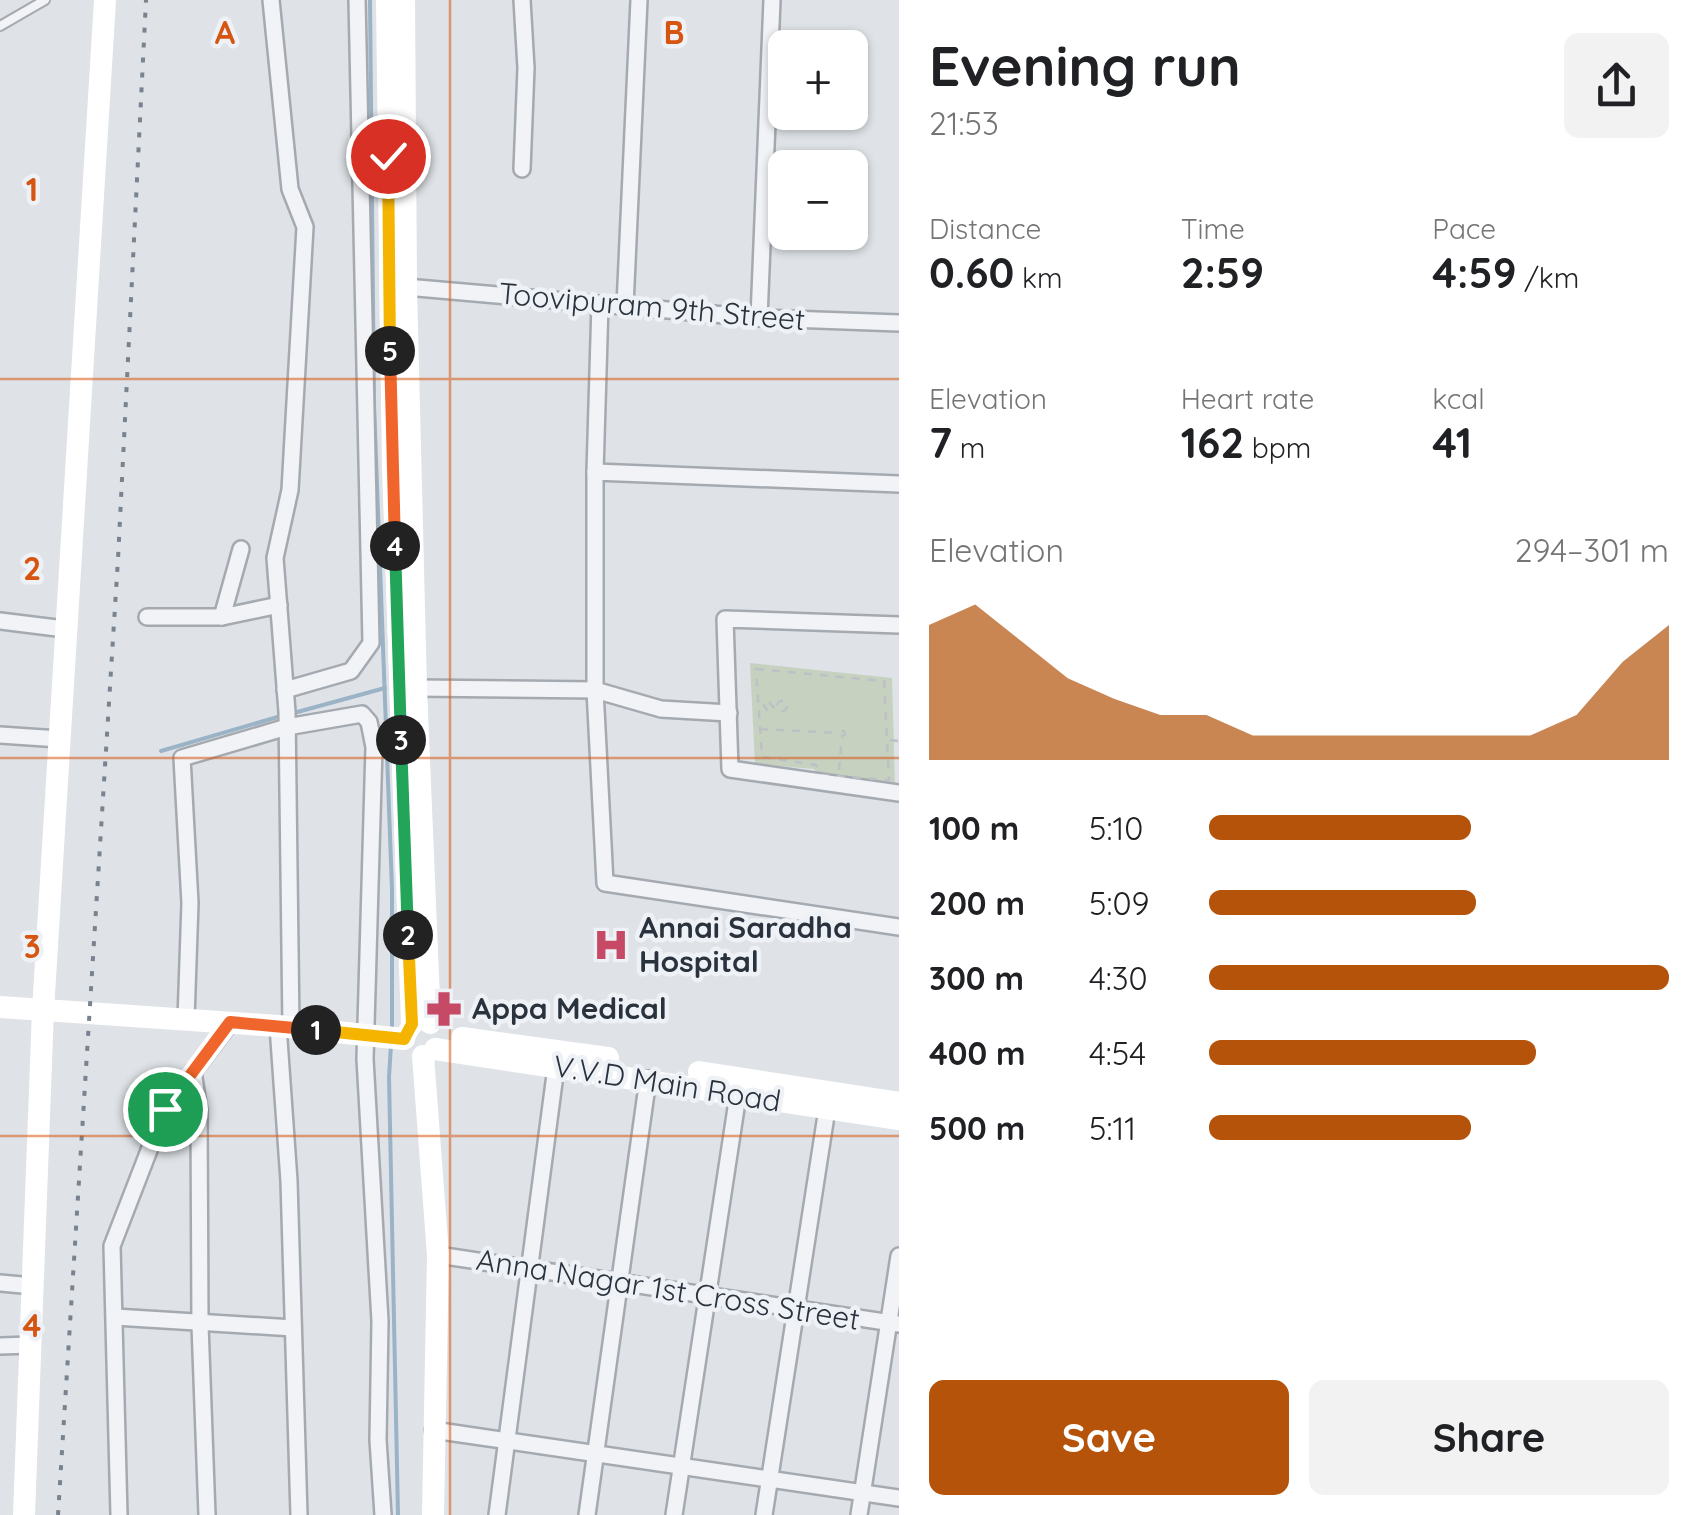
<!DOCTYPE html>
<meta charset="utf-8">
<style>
body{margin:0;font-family:Quicksand,sans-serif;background:#f2f2f2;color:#202124;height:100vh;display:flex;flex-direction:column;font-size:38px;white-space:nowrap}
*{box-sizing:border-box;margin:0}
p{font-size:32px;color:#757577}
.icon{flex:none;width:55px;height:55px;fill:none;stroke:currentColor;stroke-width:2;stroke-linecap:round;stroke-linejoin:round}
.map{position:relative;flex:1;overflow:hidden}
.side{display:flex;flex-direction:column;background:#fff;width:800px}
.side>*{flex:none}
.controls{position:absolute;left:768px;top:30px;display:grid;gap:20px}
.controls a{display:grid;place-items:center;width:100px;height:100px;border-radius:15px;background:#fff;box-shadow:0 2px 8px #0004;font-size:50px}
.pin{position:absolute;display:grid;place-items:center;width:85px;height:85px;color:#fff;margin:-42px;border:5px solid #fff;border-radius:50%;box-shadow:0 2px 10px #0007}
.km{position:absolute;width:50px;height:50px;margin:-25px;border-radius:50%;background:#222;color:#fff;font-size:28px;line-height:50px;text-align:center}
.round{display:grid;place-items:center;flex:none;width:105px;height:105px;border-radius:15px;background:#f2f2f2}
.head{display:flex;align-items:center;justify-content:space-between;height:170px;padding:0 30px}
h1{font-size:55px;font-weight:800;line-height:75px}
.metrics{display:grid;grid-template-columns:repeat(3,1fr);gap:15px;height:170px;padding:10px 30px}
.metrics div{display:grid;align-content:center}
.metrics b{font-size:42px;font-weight:800}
.metrics small{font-size:28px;font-weight:400}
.metrics p{font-size:28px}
.chart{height:280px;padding:20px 30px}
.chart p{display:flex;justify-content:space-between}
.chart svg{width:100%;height:180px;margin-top:10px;fill:#b45309;opacity:.7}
.primary-button{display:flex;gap:20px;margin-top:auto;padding:20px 30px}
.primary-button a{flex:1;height:115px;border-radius:15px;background:#b45309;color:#fff;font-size:40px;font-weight:800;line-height:115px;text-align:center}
.primary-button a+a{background:#f2f2f2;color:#202124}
ul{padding:0 30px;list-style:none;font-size:32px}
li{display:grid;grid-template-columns:160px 120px 1fr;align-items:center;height:75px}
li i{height:25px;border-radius:12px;background:#b45309}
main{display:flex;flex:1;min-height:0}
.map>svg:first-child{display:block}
.green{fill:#c6d1c0}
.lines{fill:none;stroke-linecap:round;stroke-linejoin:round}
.stream{stroke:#9bb3c6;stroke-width:4}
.lane-casing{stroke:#a5aab1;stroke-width:12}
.street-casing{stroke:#a5aab1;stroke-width:20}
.path{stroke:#bdc1c6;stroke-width:2.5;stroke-dasharray:8 8;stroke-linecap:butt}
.lane{stroke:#f1f3f6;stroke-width:8}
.street{stroke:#f1f3f6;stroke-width:15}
.secondary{stroke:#fff;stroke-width:22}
.rail{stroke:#798390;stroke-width:4;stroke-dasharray:5 10;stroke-linecap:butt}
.split-1-casing{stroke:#fff;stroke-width:20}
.split-2-casing{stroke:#fff;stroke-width:20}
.split-3-casing{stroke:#fff;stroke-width:20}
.split-4-casing{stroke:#fff;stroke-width:20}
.split-5-casing{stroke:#fff;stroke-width:20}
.split-6-casing{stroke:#fff;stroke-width:20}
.split-1{stroke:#f0652b;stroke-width:12}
.split-2{stroke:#f5b400;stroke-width:12}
.split-3{stroke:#22a559;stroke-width:12}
.split-4{stroke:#22a559;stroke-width:12}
.split-5{stroke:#f0652b;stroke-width:12}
.split-6{stroke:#f5b400;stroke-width:12}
.grid{fill:none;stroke:#d55511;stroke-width:2.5;stroke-opacity:0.55}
.labels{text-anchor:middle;stroke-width:9;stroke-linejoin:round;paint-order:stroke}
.street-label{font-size:30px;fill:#29323d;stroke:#eef1f5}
.poi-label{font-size:30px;font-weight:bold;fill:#29323d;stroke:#eef1f5;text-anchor:start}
.grid-label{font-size:32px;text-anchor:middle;font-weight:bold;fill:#d55511;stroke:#eef1f5;stroke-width:9;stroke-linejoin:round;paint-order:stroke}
</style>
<main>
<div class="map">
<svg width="899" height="1515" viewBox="0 0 899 1515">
<rect width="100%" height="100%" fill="#dfe3e7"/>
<polygon class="green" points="750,663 892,678 895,787 818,777 814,769 755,764"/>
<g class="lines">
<g class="stream">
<polyline points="370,0 374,404 392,889 392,1031"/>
<polyline points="290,714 385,688"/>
<polyline points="161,751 281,716"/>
<polyline points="391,1045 389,1077 398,1515"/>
</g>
<defs>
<polyline id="lane" points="0,26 45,0"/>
<g id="street">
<polyline points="271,0 290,189 305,227 290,490 275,558 287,712 291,1028"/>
<polyline points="522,0 526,68 522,169"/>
<polyline points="406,287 759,318 899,323"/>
<polyline points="625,306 639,0"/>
<polyline points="759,318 772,0"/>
<polyline points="595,472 600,304"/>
<polyline points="899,484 595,472 595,690 605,883 899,927"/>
<polyline points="147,617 222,617 279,605"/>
<polyline points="222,617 241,549"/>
<polyline points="0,621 65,629"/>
<polyline points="899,625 725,619 730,769 899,793"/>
<polyline points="416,688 595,690 661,709 729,713"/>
<polyline points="285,690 351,671 371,643 357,0"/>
<polyline points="0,735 59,739"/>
<polyline points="186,1019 190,903 182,758 287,727 362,714 369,722 374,747 365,1059 380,1321 378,1440 383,1515"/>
<polyline points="278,1026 289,1181 299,1515"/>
<polyline points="193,1071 199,1111 200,1325 207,1515"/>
<polyline points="438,1255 899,1324"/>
<polyline points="0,1283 33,1286"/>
<polyline points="115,1317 293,1328"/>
<polyline points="0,1346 31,1345"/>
<polyline points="433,1430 899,1498"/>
<polyline points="119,1515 112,1246 165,1109 230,1023"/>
<polyline points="497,1515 556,1067"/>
<polyline points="587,1515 648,1079"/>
<polyline points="674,1515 738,1095"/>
<polyline points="764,1515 827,1109"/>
<polyline points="859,1515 899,1256"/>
</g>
</defs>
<use href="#lane" class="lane-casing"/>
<use href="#street" class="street-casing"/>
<g class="path">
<polygon points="756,669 884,681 889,780 822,775 816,765 762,757"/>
<circle cx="782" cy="706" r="5"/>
<polygon points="769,702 774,708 768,712 764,705"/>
<polyline points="760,729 839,733"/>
<polygon points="844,731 845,735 840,736 839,732"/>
<polyline points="890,740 899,741"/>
<polyline points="839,770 842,737"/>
</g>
<use href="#lane" class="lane"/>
<use href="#street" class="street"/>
<g class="secondary">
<polyline points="387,0 393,468 412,1024"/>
<polyline points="404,0 406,287 416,688 430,1023"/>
<polyline points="0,1007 278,1026 404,1039"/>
<polyline points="462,1038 608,1058"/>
<polyline points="435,1049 899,1119"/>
<polyline points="423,1056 438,1255 433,1515"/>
<polyline points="699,1072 899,1103"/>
<polyline points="24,1515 43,1010 105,0"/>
</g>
<polyline class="rail" points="58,1515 118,559 146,0"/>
</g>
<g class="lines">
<defs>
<polyline id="split-1" points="165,1109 230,1022 316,1030"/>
<polyline id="split-2" points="316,1030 404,1039 412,1024 408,935"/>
<polyline id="split-3" points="401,740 408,935"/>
<polyline id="split-4" points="395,546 401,740"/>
<polyline id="split-5" points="390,351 395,546"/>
<polyline id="split-6" points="388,156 390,351"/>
</defs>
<use href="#split-1" class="split-1-casing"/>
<use href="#split-2" class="split-2-casing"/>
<use href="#split-3" class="split-3-casing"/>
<use href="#split-4" class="split-4-casing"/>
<use href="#split-5" class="split-5-casing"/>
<use href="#split-6" class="split-6-casing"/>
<use href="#split-1" class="split-1"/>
<use href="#split-2" class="split-2"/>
<use href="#split-3" class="split-3"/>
<use href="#split-4" class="split-4"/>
<use href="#split-5" class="split-5"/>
<use href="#split-6" class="split-6"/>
</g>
<path class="grid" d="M450,0V1515M0,379H899M0,758H899M0,1136H899"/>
<defs>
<symbol id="hospital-bare" viewBox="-9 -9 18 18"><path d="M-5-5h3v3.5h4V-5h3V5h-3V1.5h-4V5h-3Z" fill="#c64a65" stroke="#eef1f5" stroke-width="2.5" paint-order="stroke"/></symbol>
<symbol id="pharmacy-bare" viewBox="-9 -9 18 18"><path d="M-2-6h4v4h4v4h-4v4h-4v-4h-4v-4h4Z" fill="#c64a65" stroke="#eef1f5" stroke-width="2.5" paint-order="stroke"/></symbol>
</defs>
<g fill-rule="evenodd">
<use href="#hospital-bare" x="586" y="920" width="50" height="50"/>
<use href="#pharmacy-bare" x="419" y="984" width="50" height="50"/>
</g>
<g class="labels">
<g class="street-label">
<text transform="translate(652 307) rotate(5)" y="10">Toovipuram 9th Street</text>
<text transform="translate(667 1084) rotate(9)" y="10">V.V.D Main Road</text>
<text transform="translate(668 1290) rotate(9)" y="10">Anna Nagar 1st Cross Street</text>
</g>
<g class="poi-label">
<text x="639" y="938">Annai Saradha<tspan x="639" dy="34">Hospital</tspan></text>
<text x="472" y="1019">Appa Medical</text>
</g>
</g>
<g class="grid-label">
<text x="225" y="44">A</text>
<text x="674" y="44">B</text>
<text x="32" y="201">1</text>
<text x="32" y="580">2</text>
<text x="32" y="958">3</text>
<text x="32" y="1337">4</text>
</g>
</svg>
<div class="controls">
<a>+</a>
<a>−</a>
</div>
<div class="pin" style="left:165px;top:1109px;background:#1e9e55"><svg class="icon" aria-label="arrive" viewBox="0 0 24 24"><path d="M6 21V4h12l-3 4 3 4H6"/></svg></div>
<div class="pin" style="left:388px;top:156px;background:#d93025"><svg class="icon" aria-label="check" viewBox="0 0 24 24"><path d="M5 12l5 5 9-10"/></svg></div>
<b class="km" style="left:316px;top:1030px">1</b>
<b class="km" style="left:408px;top:935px">2</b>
<b class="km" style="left:401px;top:740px">3</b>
<b class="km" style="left:395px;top:546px">4</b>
<b class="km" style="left:390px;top:351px">5</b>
</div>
<section class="side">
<div class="head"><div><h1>Evening run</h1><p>21:53</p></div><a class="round"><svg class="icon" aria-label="share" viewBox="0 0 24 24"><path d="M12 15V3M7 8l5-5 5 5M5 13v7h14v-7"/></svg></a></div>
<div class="metrics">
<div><p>Distance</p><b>0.60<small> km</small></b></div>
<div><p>Time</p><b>2:59</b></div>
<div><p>Pace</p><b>4:59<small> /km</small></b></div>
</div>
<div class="metrics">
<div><p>Elevation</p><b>7<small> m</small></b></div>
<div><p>Heart rate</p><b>162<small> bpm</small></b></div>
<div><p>kcal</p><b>41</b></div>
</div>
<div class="chart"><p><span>Elevation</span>294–301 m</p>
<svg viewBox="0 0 160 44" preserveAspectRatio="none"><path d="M0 44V11L10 6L20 15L30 24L40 29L50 33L60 33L70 38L80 38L90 38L100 38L110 38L120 38L130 38L140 33L150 20L160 11V44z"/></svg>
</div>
<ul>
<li><b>100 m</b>5:10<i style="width:57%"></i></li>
<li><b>200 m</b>5:09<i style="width:58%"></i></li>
<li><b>300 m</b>4:30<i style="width:100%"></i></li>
<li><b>400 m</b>4:54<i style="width:71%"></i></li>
<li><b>500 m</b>5:11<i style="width:57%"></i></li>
</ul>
<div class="primary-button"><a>Save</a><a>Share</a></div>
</section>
</main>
